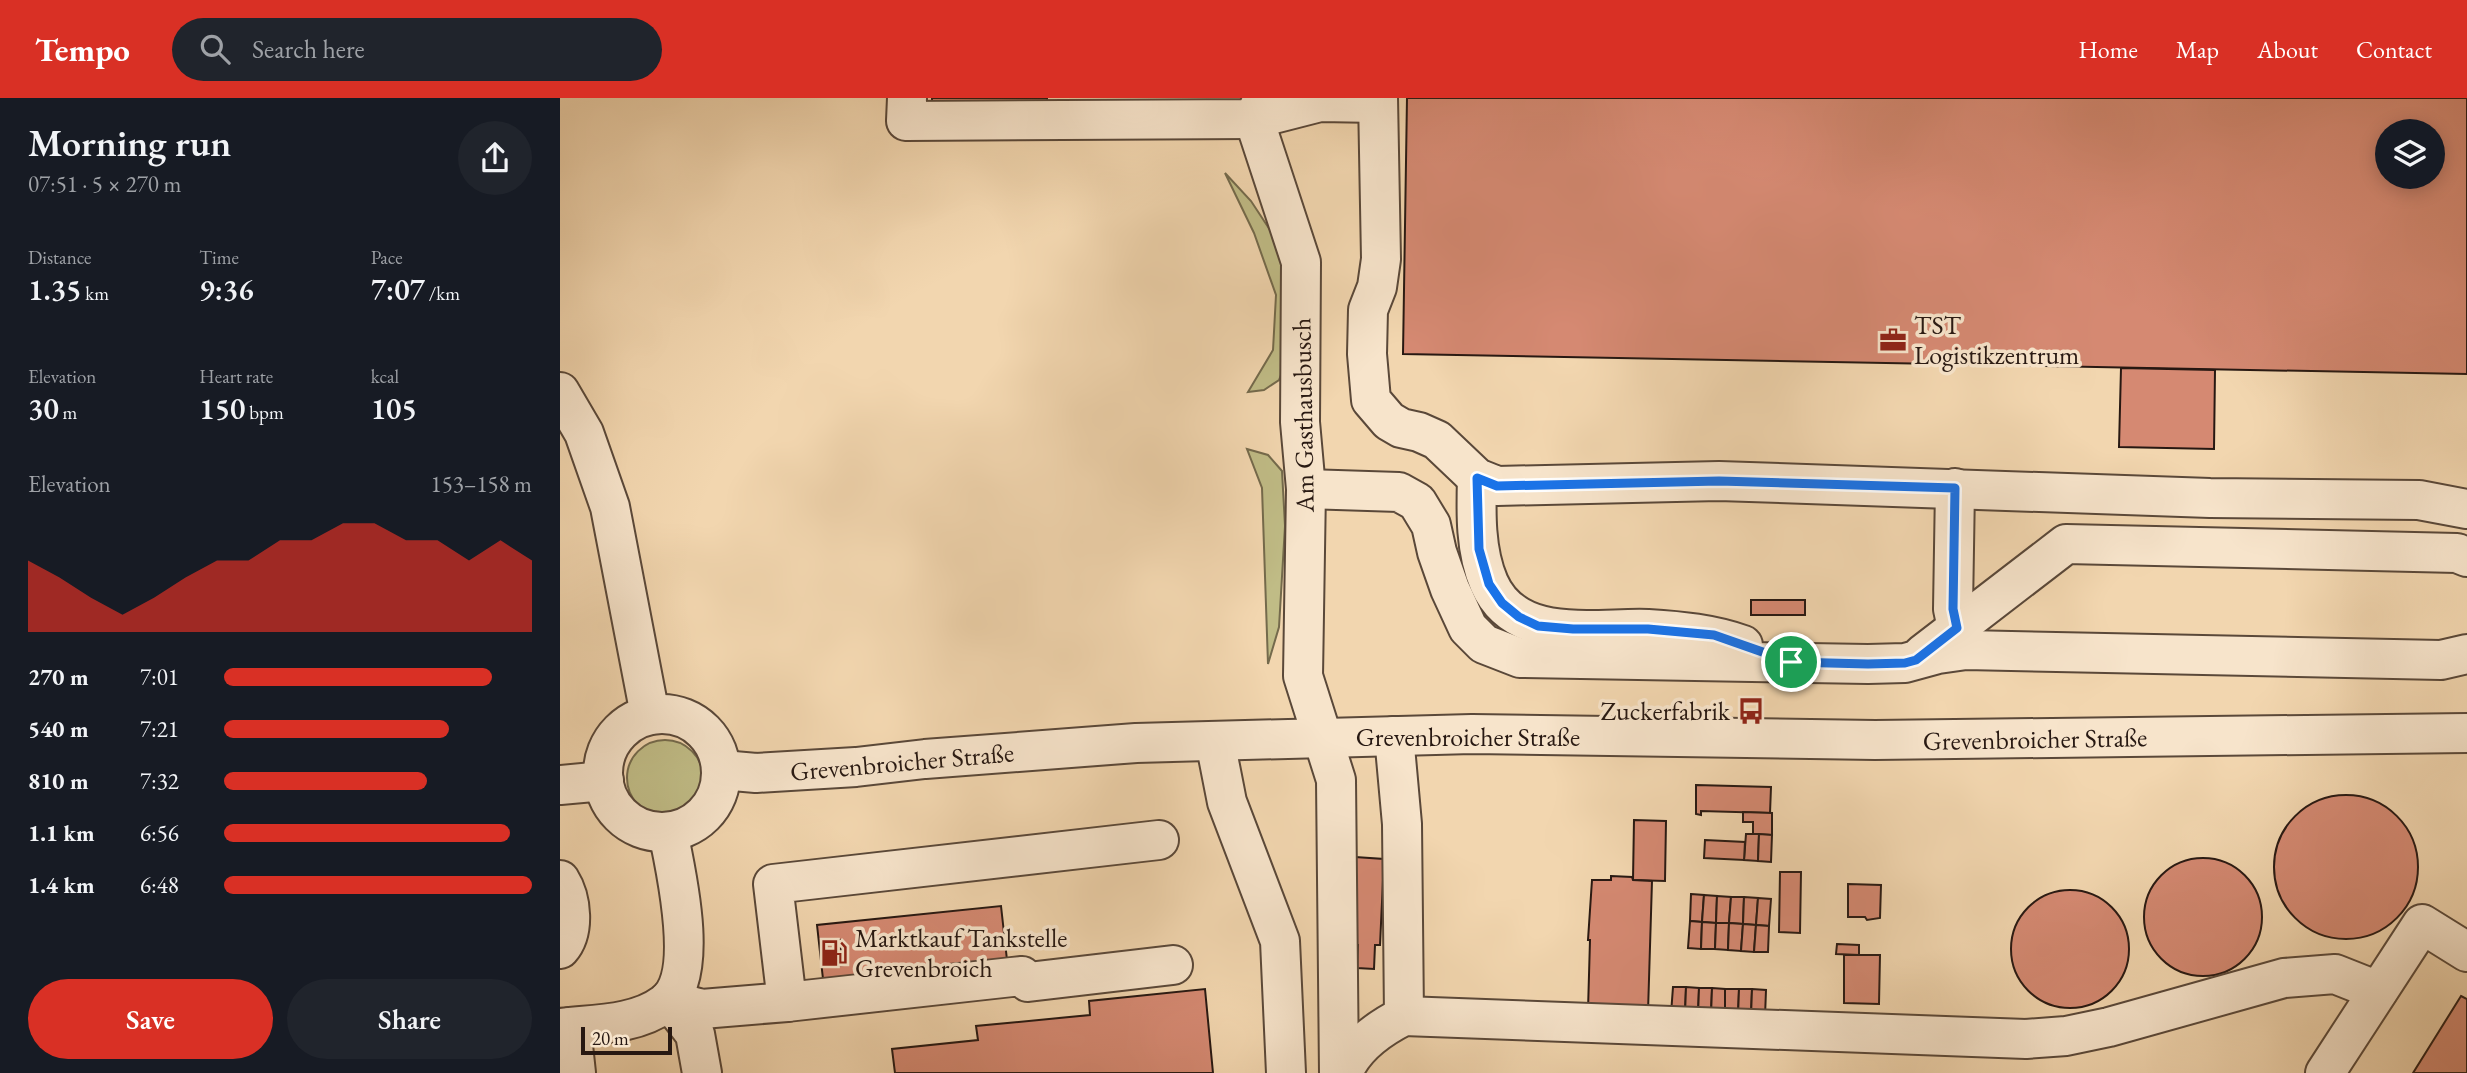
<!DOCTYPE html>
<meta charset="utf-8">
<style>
body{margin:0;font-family:"EB Garamond",serif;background:#20242c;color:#f1f3f6;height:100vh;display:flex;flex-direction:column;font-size:26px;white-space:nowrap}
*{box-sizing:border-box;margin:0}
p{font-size:23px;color:#9ea1a6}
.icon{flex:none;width:38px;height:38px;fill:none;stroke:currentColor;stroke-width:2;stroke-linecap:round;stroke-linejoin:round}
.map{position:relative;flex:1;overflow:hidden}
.panel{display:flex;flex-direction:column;background:#171b24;width:560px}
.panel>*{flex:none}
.buttons{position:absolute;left:1815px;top:21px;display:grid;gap:14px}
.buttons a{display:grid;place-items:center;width:70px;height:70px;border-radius:50%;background:#171b24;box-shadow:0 4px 18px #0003;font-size:35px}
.scale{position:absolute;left:21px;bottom:18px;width:91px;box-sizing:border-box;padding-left:7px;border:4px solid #271812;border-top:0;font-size:19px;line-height:24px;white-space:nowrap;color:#271812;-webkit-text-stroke:5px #f7e4cb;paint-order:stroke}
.pin{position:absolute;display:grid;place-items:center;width:60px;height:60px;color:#fff;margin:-30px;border:4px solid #fff;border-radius:50%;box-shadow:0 2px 7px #0007}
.round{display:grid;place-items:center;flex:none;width:74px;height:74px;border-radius:37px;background:#20242c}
.summary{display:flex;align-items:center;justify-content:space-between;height:119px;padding:0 28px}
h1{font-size:38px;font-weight:600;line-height:52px}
.figures{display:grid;grid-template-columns:repeat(3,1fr);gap:10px;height:119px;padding:7px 28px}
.figures div{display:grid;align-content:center}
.figures b{font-size:30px;font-weight:600}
.figures small{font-size:19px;font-weight:400}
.figures p{font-size:19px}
.chart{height:196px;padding:14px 28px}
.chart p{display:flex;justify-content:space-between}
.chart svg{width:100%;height:126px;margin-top:7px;fill:#d93025;opacity:.7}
.action{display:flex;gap:14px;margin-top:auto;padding:14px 28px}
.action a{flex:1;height:80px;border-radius:42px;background:#d93025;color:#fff;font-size:28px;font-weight:600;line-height:80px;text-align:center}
.action a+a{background:#20242c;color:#f1f3f6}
ul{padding:0 28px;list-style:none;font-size:23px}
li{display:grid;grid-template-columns:112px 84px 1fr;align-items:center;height:52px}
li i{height:18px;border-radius:9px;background:#d93025}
header{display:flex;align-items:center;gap:42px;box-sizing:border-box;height:98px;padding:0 35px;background:#d93025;color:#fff}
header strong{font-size:33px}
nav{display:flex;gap:38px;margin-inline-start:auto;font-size:24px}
.search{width:490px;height:63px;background:#20242c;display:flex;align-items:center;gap:18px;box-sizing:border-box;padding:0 24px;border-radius:38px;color:#9ea1a6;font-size:26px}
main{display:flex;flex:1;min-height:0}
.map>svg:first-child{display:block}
.green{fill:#c0bc86;stroke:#746a4c;stroke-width:2}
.building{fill:#d58972;stroke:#271812;stroke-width:2;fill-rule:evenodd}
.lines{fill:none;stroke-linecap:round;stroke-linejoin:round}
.minor-casing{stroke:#5a4839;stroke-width:42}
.minor{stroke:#f7e4cb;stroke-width:38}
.route-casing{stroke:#fff;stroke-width:14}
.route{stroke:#1a73e8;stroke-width:9}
.labels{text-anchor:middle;stroke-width:7;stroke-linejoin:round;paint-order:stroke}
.poi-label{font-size:26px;fill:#271812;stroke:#f7e4cb;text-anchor:start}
.street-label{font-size:26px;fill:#271812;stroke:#f7e4cb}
</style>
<header>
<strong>Tempo</strong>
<div class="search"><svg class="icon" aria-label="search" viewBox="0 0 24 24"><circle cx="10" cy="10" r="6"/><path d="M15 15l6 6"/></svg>Search here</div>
<nav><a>Home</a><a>Map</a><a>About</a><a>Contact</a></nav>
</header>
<main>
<section class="panel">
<div class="summary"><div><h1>Morning run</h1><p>07:51 · 5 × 270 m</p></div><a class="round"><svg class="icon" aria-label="share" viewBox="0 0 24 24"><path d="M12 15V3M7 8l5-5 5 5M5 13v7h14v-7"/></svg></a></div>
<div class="figures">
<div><p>Distance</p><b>1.35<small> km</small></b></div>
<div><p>Time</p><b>9:36</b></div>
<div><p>Pace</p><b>7:07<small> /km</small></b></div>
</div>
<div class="figures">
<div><p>Elevation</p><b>30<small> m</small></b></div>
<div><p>Heart rate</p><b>150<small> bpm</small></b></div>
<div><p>kcal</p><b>105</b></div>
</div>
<div class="chart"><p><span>Elevation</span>153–158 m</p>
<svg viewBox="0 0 160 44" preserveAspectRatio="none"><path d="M0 44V19L10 25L20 32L30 38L40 32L50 25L60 19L70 19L80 12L90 12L100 6L110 6L120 12L130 12L140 19L150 12L160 19V44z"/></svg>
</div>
<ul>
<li><b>270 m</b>7:01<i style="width:87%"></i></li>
<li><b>540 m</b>7:21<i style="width:73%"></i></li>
<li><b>810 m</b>7:32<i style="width:66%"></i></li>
<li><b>1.1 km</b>6:56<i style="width:93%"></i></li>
<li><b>1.4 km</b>6:48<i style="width:100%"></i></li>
</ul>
<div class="action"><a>Save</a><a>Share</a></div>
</section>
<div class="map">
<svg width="1907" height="975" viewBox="0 0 1907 975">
<rect width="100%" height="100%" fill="#f2d6af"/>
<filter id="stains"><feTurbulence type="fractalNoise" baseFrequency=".00286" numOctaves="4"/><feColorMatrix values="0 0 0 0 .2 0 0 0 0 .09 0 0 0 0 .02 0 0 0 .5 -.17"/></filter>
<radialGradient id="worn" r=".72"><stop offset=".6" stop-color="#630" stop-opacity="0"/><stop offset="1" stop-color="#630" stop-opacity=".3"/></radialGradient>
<g class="green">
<polygon points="665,75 691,103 714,138 724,171 726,264 719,282 704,292 688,294 713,252 716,197 694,135"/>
<polygon points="687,351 708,357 722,373 725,428 719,529 708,566 702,390"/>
<circle cx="105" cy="680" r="38"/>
</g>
<g class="building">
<polygon points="372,0 487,0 487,6 372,4"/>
<path d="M847,0H1907V276L843,256ZM1827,33H1872V79H1827Z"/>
<polygon points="1561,270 1655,272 1654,351 1559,349"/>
<rect x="1191" y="502" width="54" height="15"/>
<polygon points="1136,687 1211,689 1210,715 1141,713 1141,717 1136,716"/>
<circle cx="1786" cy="769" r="72"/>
<polygon points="1183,714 1212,715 1212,737 1193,736 1193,724 1183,724"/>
<polygon points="1074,722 1106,723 1105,783 1073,782"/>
<polygon points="1186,736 1199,736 1198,763 1184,762"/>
<polygon points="1199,736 1212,737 1211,764 1198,763"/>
<polygon points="1145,742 1185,744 1184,762 1144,760"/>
<polygon points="795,759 824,761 820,847 815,847 814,871 797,870 798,847 791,847"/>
<circle cx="1643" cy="819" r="59"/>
<polygon points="1220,774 1241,774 1240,835 1219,834"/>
<polygon points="1051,778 1072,779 1073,782 1092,783 1088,914 1028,912 1030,842 1028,842 1032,782 1051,782"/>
<polygon points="1288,786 1321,787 1320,820 1307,822 1305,819 1288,819"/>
<circle cx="1510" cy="851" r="59"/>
<polygon points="1131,796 1144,797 1142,824 1130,823"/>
<polygon points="1144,797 1157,798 1156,825 1142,824"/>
<polygon points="1157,798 1171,799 1169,825 1156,825"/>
<polygon points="1171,799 1184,799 1183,826 1169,825"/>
<polygon points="1184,799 1198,800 1196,827 1183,826"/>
<polygon points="1198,800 1211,801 1209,828 1196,827"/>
<polygon points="441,808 448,871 264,890 257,827"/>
<polygon points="1130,823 1142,824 1141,851 1128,850"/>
<polygon points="1142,824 1156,825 1155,851 1141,851"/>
<polygon points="1156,825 1169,825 1168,852 1155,851"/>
<polygon points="1169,825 1183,826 1181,853 1168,852"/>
<polygon points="1183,826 1196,827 1194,854 1181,853"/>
<polygon points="1196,827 1209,828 1208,854 1194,854"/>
<polygon points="280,842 283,867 268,868 265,844"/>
<polygon points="1277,846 1299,847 1299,857 1276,856"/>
<polygon points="1284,857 1320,857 1319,906 1284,905"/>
<polygon points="1113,889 1126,889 1125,916 1111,916"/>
<polygon points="1126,889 1139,890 1138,917 1125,916"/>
<polygon points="1139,890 1152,890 1151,917 1138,917"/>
<polygon points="1152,890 1165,891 1165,917 1151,917"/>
<polygon points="645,891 653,975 335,975 332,951 418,942 416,928 530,917 529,903"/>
<polygon points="1165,891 1179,891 1178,918 1165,917"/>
<polygon points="1179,891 1192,891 1191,918 1178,918"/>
<polygon points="1192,891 1206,892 1205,919 1191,918"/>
<polygon points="1901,898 1907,901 1907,975 1853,975"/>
</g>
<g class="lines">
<defs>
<g id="minor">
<polyline points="347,0 346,23 694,21 760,4 818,5"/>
<polyline points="703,0 694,21 741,164 740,324 746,391 743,578 776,682 779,975"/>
<polyline points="818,0 821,161 817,189 808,212 807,256 811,302 829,323 841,330 859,334 877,342 917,380 937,388 1159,383 1650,400 1859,402 1907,411"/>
<polyline points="0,294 24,335 50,409 90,617"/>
<path d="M917,380C916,414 915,453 929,485C956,547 1035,529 1088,531C1121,533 1152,536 1183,547"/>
<polyline points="1395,390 1393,511 1397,530"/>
<polyline points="746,391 839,394 857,404 871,427 877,454 890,491 908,530 924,546 960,560 1308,566 1345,565 1378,556 1406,552 1881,562 1907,556"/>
<polyline points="1363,556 1506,446 1897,455 1907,459"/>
<circle cx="102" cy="675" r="59"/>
<polyline points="834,638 842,726 844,918"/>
<polyline points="655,643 667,704 720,843 726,975"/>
<polyline points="162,672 196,675 296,669 365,661 576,645 912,636 1315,642 1907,635"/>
<polyline points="0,687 44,683"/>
<polyline points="599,742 213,786 227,904 452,879 462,878 468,884 613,867"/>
<path d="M0,782C12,801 15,834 0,851"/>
<polyline points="109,902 142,911 227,904"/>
<polyline points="109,902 135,936 142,975"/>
<polyline points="11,929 16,975"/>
<path d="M0,930C34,926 76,927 104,906C141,880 116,773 108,734"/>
<path d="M783,975C794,948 818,931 844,918L1466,941L1506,938L1549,929L1724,880L1775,876L1818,893"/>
<polyline points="1765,975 1862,826 1907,854"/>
</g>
</defs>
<use href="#minor" class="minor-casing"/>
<use href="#minor" class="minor"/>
</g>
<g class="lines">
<defs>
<polygon id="route" points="917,380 937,388 1159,383 1395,390 1393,511 1397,530 1356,562 1345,565 1308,566 1231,564 1154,537 1088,531 1013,531 978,528 959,519 942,505 929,486 919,451"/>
</defs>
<use href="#route" class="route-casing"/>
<use href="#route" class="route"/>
</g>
<defs>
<symbol id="office-bare" viewBox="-9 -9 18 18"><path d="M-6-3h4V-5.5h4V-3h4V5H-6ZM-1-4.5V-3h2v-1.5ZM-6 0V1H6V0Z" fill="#8f2418" stroke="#f7e4cb" stroke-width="2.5" paint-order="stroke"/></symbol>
<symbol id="bus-bare" viewBox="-9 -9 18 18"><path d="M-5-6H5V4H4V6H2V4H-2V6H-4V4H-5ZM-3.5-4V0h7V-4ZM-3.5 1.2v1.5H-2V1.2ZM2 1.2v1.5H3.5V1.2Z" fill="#8f2418" stroke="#f7e4cb" stroke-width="2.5" paint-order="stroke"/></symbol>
<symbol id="fuel-bare" viewBox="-9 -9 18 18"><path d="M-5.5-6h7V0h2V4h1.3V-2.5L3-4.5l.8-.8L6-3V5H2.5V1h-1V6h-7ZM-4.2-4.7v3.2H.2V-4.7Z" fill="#8f2418" stroke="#f7e4cb" stroke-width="2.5" paint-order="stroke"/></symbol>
</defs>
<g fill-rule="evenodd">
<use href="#office-bare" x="1314" y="223" width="38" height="38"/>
<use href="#bus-bare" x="1172" y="594" width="38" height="38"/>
<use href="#fuel-bare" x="255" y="836" width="38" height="38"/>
</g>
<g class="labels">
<g class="poi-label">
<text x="1354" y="236">TST<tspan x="1354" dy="30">Logistikzentrum</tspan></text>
<text x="1170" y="622" text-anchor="end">Zuckerfabrik</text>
<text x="295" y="849">Marktkauf Tankstelle<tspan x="295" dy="30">Grevenbroich</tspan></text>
</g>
<g class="street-label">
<text transform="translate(743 317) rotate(-91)" y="9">Am Gasthausbusch</text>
<text x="908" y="648">Grevenbroicher Straße</text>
<text transform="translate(1475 641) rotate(-1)" y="9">Grevenbroicher Straße</text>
<text transform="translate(342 664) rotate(-5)" y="9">Grevenbroicher Straße</text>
</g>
</g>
<rect width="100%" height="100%" filter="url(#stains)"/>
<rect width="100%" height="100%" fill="url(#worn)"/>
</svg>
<div class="buttons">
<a><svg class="icon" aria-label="layers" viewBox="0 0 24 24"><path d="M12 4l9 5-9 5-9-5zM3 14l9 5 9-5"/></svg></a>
</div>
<div class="scale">20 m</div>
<div class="pin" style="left:1231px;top:564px;background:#1e9e55"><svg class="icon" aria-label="arrive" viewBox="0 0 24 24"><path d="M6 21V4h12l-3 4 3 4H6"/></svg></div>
</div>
</main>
